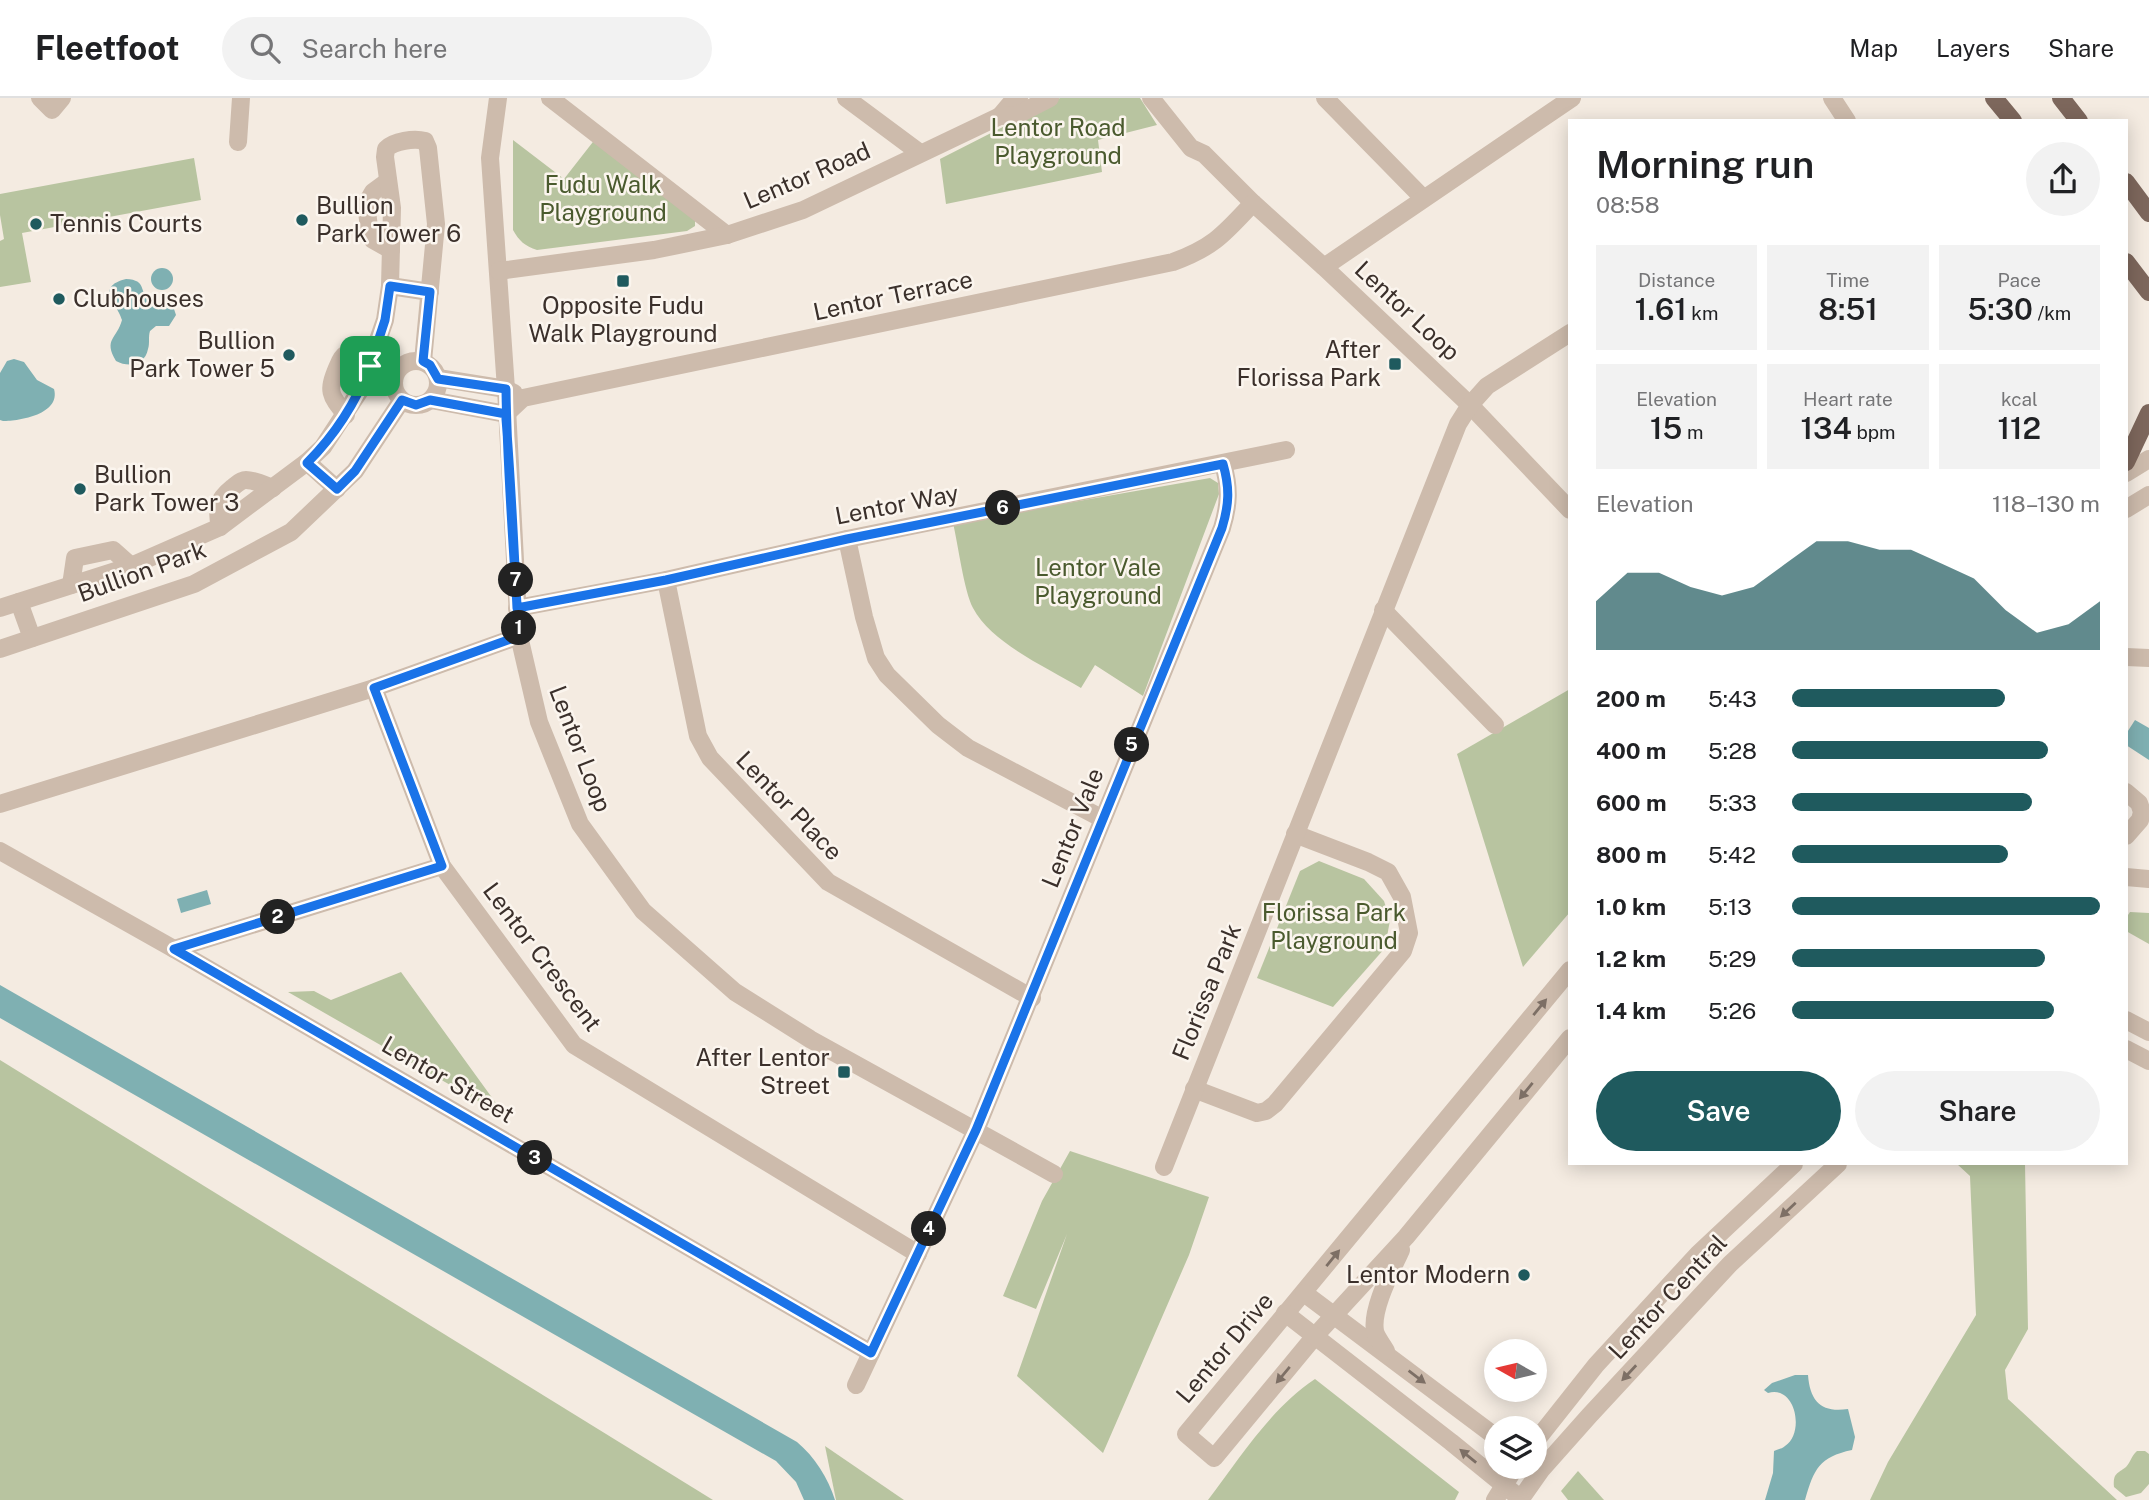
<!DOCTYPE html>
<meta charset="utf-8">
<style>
body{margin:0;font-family:"Public Sans",sans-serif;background:#f2f2f2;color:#202124;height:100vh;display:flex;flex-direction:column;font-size:26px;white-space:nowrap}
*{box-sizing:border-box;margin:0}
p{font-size:23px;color:#757577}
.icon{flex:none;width:38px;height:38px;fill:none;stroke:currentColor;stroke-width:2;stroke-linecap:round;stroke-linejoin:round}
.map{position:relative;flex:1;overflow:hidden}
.panel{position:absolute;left:1568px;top:21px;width:560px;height:1046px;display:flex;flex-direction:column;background:#fff;border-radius:0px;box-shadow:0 4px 18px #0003}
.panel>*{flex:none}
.needle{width:46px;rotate:278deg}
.buttons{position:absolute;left:1484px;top:1241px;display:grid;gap:14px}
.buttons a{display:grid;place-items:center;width:63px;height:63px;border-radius:50%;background:#fff;box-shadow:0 4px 18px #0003;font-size:35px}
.pin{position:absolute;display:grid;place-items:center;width:60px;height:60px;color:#fff;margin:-30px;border-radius:14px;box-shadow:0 4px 10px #0006}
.km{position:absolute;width:35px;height:35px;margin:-18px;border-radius:50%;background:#222;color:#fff;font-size:19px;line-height:35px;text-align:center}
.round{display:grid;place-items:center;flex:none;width:74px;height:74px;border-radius:37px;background:#f2f2f2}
.head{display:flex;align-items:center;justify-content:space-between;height:119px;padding:0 28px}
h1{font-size:38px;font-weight:600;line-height:52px}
.figures{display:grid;grid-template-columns:repeat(3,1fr);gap:10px;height:119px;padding:7px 28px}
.figures div{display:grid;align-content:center;border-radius:0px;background:#f2f2f2;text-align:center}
.figures b{font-size:30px;font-weight:600}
.figures small{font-size:19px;font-weight:400}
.figures p{font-size:19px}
.chart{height:196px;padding:14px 28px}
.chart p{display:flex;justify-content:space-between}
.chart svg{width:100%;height:126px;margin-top:7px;fill:#1f5a5e;opacity:.7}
.primary-button{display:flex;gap:14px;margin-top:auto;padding:14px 28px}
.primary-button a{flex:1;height:80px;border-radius:42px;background:#1f5a5e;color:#fff;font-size:28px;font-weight:600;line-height:80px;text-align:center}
.primary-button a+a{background:#f2f2f2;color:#202124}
ul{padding:0 28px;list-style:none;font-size:23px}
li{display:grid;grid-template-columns:112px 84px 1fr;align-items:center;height:52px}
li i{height:18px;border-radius:9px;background:#1f5a5e}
header{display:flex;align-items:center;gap:42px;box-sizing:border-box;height:98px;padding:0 35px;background:#fff;border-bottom:2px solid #e0e0e0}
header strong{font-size:33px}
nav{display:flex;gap:38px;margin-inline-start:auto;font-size:24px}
.search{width:490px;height:63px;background:#f2f2f2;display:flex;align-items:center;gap:18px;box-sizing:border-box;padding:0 24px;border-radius:38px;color:#757577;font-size:26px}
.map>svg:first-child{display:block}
.green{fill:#b8c4a0}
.water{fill:#7fb0b2}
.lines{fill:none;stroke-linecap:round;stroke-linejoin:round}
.minor{stroke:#cdbbac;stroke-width:18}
.major{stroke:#7d675c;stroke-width:18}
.oneway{fill:#7d6f65}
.route-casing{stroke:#fff;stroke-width:14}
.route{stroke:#1a73e8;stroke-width:9}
.poi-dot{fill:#1f5a5e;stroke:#fbf5ee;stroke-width:2.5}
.labels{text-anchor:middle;stroke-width:5;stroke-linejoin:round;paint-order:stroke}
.park-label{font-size:24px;fill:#4a5a2e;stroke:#fbf5ee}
.street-label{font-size:24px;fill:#3b302b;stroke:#fbf5ee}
.poi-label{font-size:24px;fill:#3b302b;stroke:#fbf5ee;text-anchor:start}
</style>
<header>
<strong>Fleetfoot</strong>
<div class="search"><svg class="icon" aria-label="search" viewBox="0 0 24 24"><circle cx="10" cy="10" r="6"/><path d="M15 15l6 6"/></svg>Search here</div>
<nav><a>Map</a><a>Layers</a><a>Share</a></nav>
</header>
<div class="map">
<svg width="2149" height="1402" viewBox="0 0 2149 1402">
<rect width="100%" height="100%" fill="#f4ebe1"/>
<g class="green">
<polygon points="1060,0 1140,0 1157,27 1098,42 1102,74 946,106 940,61"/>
<path d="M596,40L695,119V128L687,133L537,152C525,148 519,143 513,132V42L564,81Z"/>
<polygon points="194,60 201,102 22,135 31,184 0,189 0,143 4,141 0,117 0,96"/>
<path d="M1210,380L1218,385L1219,396L1143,598L1095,567L1081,590C1047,569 992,546 973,510C964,493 958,446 953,425Z"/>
<polygon points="1570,591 1570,814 1523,869 1457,656"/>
<polygon points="1319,763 1364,781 1384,803 1390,822 1385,850 1333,909 1257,880 1300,773"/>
<polygon points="2130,814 2149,815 2149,846 2126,833 2126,820"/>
<polygon points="401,874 506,1019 288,894 314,893 331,902"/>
<polygon points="0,962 713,1402 0,1402"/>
<polygon points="1070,1053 1209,1099 1189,1157 1103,1355 1017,1278 1067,1136 1036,1211 1003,1198 1042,1103"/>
<polygon points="1957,1066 2025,1066 2028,1231 2005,1272 2008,1301 2117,1402 1870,1402 1888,1364 1976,1217 1970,1078"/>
<path d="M1315,1281L1459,1394L1455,1402H1208C1240,1360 1271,1310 1315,1281Z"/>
<polygon points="825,1348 904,1402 836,1402"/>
<path d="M2137,1353H2145L2149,1356V1386L2141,1395L2126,1399L2114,1389C2113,1375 2117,1376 2126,1369C2131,1364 2131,1358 2137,1353Z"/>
<polygon points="1578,1373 1604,1402 1568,1402 1561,1393"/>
</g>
<g class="water">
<circle cx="162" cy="181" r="11"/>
<path d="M126,181C148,182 138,194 150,203C157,208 164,203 172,205L176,217L169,228H156L150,233C148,239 150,245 148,251C145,267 129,270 116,263C103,241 117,241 122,222C118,206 94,189 126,181Z"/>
<path d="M14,261L24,264L37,282L54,291C61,316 20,323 3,323L0,322V275L7,263Z"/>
<polygon points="2135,622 2149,630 2149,662 2126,647 2126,636"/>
<polygon points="207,792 211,806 181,815 177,801"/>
<path d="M0,887L797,1344C815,1359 828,1380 835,1402H804L796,1384L776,1363L0,920Z"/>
<path d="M1795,1277H1808C1810,1304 1822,1315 1848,1311L1855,1339L1852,1352C1819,1359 1814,1371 1805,1402H1765L1773,1375L1774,1353C1778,1351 1782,1351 1785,1348C1805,1335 1796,1287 1768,1295L1764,1292L1772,1285Z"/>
</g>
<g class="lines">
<g class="minor">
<polyline points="40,0 52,12 62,0"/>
<polyline points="498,0 490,60 506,291 519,538 539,624 580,726 643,813 735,894 810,941 1054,1076"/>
<polyline points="550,0 727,137"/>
<polyline points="846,0 920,55"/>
<polyline points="1151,0 1191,50 1204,56 1253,105 1324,169 1470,307 1570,412"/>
<polyline points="1325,0 1423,100"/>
<polyline points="1832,0 1847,23"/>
<polyline points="1000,18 1011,5 1019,0"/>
<polyline points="238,44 241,0"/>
<polyline points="388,83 373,94 366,106 370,137 373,142 391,152"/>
<polyline points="1324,169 1572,0"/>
<polyline points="499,173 654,152 727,137 803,112 1000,18 1017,17 1050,0"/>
<polyline points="390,188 430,194"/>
<circle cx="416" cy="285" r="22"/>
<polyline points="438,280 506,291 514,295"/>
<polyline points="431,302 506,316"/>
<path d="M506,316L523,300L1173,164C1214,149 1224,136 1253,105"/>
<path d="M346,317C330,297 327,294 337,270C339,265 341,259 346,256C353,252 366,254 375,254"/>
<polyline points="307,364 337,391"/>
<polyline points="2126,375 2149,361"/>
<polyline points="2126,411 2149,397"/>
<path d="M220,429C216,410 217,402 232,390C236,387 240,382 246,382C254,382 265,387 273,390"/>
<polyline points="847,441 864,519 876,560 887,577 938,627 968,650 1103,721"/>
<polyline points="666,482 698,638 710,660 828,784 1032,900"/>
<polyline points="71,487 75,460 113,452 131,468"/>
<polyline points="19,504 32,540"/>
<path d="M0,510L131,468L220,429L307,364L323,349L361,291L385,222L390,188L392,110L385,59L386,51C394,43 414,40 425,43L428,50L436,126L423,263"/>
<polyline points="517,510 666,482 847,441 1286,352"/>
<polyline points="1383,512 1495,627"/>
<polyline points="0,551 194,486 291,434 355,373 402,302"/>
<polyline points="2126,559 2149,560"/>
<polyline points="374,590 442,768 574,947 918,1156"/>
<polyline points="2126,694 2139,705 2142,714 2140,722 2126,738"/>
<polyline points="0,706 374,590 519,538"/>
<polyline points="0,753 174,851 871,1255"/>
<polyline points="2126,779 2149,781"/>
<polyline points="174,851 442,768"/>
<polyline points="1570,872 1186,1336 1214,1360 1315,1238 1406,1139 1570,940"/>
<polyline points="2126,922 2149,934"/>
<polyline points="2126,951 2149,963"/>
<polyline points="1194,991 1257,1015 1266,1013 1275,1006 1403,853 1409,835 1402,799 1388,774 1368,764 1295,736"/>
<polyline points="1164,1069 1458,326 1470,307 1487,288 1570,235"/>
<polyline points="1304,1195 1496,1339"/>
<polyline points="1285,1215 1451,1344 1521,1401"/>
<path d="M1386,1253C1383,1247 1376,1239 1375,1233C1371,1211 1392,1172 1401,1152"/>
<path d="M856,1287L976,1032L1222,430C1229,407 1230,390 1223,366"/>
<polyline points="1535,1344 1596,1267 1698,1156 1794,1066"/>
<polyline points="1495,1402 1516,1368"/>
<polyline points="1520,1402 1541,1372 1589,1318 1730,1166 1838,1066"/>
</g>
<g class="major">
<polyline points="1994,0 2013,23"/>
<polyline points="2061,0 2079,23"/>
<polyline points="2126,84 2149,115"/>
<polyline points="2126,164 2149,194"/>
<polyline points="2126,364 2149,315"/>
</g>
</g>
<defs><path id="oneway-solid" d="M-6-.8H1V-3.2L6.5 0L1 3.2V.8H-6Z" transform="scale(1.75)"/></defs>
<g class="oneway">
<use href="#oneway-solid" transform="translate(1540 909) rotate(-51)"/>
<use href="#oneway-solid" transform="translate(1526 993) rotate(129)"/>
<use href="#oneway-solid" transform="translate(1788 1112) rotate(137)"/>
<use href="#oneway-solid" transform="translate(1333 1160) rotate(-51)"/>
<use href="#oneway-solid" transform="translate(1629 1275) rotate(133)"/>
<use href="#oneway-solid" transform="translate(1283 1277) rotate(130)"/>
<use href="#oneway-solid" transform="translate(1417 1279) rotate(37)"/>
<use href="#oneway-solid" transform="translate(1468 1358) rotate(-141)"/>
</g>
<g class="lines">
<defs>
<path id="route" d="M370,268L385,222L390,188L430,194L423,263L430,267L438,281L506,291C507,373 514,456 519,538L374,590L442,768L174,851L871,1255L976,1032L1222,430C1229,407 1230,390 1223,366L847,441L666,482L517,510C514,447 511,384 506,321V316L430,302L416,307L402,302L355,373L337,391L307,365C335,337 356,304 370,268"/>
</defs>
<use href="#route" class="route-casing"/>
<use href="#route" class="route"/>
</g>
<g class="poi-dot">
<circle cx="302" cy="122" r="7"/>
<circle cx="36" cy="126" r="7"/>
<rect x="616" y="176" width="14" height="14" rx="3.5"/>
<circle cx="59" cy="201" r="7"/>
<circle cx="289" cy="257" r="7"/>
<rect x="1388" y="259" width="14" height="14" rx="3.5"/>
<circle cx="80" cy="391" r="7"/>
<rect x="837" y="967" width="14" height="14" rx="3.5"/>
<circle cx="1524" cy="1177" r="7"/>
</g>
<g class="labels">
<g class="park-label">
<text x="1058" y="38">Lentor Road<tspan x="1058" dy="28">Playground</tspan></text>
<text x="603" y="95">Fudu Walk<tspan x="603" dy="28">Playground</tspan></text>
<text x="1098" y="478">Lentor Vale<tspan x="1098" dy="28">Playground</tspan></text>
<text x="1334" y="823">Florissa Park<tspan x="1334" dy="28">Playground</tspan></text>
</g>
<g class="street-label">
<text transform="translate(807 78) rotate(-23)" y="8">Lentor Road</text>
<text transform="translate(893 198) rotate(-12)" y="8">Lentor Terrace</text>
<text transform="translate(1407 213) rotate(43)" y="8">Lentor Loop</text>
<text transform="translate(897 407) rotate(-11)" y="8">Lentor Way</text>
<text transform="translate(142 474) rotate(-20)" y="8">Bullion Park</text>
<text transform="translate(580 651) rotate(69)" y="8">Lentor Loop</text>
<text transform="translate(789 708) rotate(46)" y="8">Lentor Place</text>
<text transform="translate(1073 730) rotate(-68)" y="8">Lentor Vale</text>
<text transform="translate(542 859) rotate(53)" y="8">Lentor Crescent</text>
<text transform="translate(1207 894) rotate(-68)" y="8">Florissa Park</text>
<text transform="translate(448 982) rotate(30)" y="8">Lentor Street</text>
<text transform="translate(1668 1199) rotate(-47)" y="8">Lentor Central</text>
<text transform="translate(1225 1250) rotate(-50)" y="8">Lentor Drive</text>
</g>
<g class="poi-label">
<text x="316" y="116">Bullion<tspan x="316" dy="28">Park Tower 6</tspan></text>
<text x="50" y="134">Tennis Courts</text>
<text x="73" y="209">Clubhouses</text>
<text x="623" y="216" text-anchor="middle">Opposite Fudu<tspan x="623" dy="28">Walk Playground</tspan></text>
<text x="275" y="251" text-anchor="end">Bullion<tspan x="275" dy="28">Park Tower 5</tspan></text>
<text x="1381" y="260" text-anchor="end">After<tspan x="1381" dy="28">Florissa Park</tspan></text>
<text x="94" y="385">Bullion<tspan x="94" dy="28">Park Tower 3</tspan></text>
<text x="830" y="968" text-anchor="end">After Lentor<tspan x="830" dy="28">Street</tspan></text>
<text x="1510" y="1185" text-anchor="end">Lentor Modern</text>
</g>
</g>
</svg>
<div class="buttons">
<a><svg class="needle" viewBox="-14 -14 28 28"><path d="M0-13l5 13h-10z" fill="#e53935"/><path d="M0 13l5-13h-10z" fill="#757577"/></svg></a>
<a><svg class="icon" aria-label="layers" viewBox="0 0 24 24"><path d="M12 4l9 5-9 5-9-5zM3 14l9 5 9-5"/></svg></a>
</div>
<div class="pin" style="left:370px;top:268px;background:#1e9e55"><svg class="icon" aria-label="arrive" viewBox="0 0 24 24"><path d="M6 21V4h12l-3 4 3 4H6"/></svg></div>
<b class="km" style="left:519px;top:530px">1</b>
<b class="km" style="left:278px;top:819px">2</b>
<b class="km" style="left:535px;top:1060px">3</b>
<b class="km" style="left:929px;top:1131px">4</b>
<b class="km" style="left:1132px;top:647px">5</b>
<b class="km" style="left:1003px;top:410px">6</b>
<b class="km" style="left:516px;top:482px">7</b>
<section class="panel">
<div class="head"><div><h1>Morning run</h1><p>08:58</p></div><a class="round"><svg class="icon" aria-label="share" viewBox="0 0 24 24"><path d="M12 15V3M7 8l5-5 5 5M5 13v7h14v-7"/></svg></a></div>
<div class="figures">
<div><p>Distance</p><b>1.61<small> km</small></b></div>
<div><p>Time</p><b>8:51</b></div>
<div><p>Pace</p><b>5:30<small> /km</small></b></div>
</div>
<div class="figures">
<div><p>Elevation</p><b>15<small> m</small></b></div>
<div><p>Heart rate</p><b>134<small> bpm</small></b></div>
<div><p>kcal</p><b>112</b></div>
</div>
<div class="chart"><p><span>Elevation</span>118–130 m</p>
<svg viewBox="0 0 160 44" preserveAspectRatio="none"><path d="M0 44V27L10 17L20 17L30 22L40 25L50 22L60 14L70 6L80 6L90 9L100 9L110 14L120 19L130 30L140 38L150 35L160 27V44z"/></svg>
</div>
<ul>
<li><b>200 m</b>5:43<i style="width:69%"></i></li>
<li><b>400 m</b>5:28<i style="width:83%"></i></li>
<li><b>600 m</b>5:33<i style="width:78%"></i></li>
<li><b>800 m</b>5:42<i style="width:70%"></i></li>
<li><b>1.0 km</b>5:13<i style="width:100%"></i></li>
<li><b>1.2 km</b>5:29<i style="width:82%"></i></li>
<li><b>1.4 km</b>5:26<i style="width:85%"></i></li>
</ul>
<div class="primary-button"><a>Save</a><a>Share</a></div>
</section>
</div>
